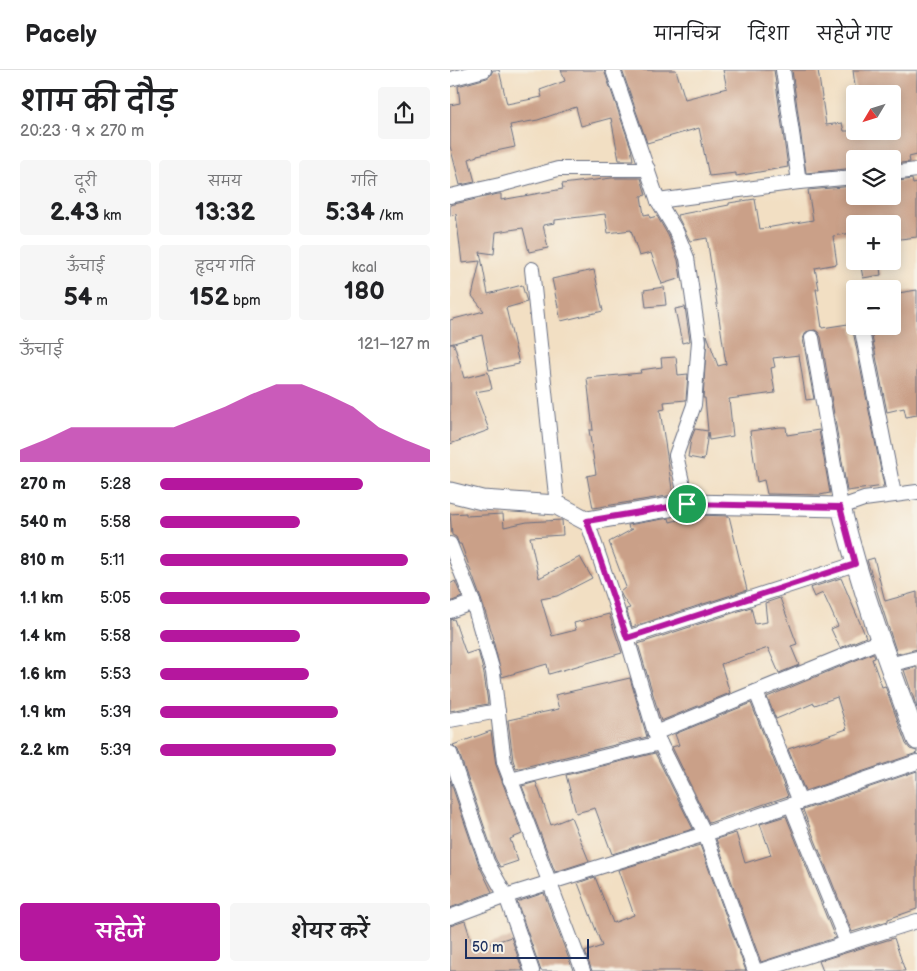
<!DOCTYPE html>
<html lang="hi">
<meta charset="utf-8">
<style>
body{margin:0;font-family:"Balsamiq Sans","Playpen Sans Deva",sans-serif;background:#f6f6f6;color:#202124;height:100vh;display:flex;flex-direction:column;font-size:19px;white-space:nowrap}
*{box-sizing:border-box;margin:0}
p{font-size:16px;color:#757577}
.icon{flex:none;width:28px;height:28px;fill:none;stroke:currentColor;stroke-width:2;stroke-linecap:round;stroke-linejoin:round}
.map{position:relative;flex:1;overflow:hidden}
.panel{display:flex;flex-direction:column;background:#fff;width:450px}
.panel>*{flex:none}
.needle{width:32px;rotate:232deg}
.buttons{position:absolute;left:396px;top:15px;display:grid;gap:10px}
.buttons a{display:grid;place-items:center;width:55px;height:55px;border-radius:5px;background:#fff;box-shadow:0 2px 12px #0003;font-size:25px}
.scale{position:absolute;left:15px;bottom:12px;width:124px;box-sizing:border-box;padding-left:5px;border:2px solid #1b2f5e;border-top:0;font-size:14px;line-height:18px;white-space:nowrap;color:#1b2f5e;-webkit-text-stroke:4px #f7f3e8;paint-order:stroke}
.pin{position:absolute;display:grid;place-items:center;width:42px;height:42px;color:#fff;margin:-21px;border:2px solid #fff;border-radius:50%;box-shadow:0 1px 5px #0007}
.round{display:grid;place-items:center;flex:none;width:52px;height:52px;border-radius:5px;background:#f6f6f6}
.head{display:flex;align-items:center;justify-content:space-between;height:85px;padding:0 20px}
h1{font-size:28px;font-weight:600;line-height:38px}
.stats{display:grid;grid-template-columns:repeat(3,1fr);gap:8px;height:85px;padding:5px 20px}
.stats div{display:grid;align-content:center;border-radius:5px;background:#f6f6f6;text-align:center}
.stats b{font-size:25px;font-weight:600}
.stats small{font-size:14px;font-weight:400}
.stats p{font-size:14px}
.chart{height:140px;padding:10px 20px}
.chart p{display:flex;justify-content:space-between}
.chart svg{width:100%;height:90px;margin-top:5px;fill:#b5179e;opacity:.7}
.action{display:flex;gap:10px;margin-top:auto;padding:10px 20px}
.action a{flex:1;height:58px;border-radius:5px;background:#b5179e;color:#fff;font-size:20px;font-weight:600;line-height:58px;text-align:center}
.action a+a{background:#f6f6f6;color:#202124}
ul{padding:0 20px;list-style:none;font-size:16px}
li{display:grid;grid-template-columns:80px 60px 1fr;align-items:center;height:38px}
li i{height:12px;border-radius:6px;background:#b5179e}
header{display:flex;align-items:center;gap:30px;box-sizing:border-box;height:70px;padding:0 25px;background:#fff;border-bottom:1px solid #e0e0e0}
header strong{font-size:24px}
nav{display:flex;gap:28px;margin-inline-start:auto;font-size:18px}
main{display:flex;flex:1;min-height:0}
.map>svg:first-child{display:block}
.building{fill:#caa088}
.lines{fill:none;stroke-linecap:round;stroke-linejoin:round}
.street-casing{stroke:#666d81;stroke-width:16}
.secondary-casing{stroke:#666d81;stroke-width:21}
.street{stroke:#fff;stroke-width:14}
.secondary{stroke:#fff;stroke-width:19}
.route-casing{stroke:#fff;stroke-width:10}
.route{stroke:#b5179e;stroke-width:6}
</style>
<header>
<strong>Pacely</strong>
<nav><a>मानचित्र</a><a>दिशा</a><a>सहेजे गए</a></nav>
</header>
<main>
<section class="panel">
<div class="head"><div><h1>शाम की दौड़</h1><p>20:23 · 9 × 270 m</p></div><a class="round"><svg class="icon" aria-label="share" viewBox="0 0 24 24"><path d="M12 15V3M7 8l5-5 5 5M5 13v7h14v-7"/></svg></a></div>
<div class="stats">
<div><p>दूरी</p><b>2.43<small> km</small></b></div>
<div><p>समय</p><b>13:32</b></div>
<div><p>गति</p><b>5:34<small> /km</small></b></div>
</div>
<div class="stats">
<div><p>ऊँचाई</p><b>54<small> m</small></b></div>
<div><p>हृदय गति</p><b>152<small> bpm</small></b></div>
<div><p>kcal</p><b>180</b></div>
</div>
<div class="chart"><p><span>ऊँचाई</span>121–127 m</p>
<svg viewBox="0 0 160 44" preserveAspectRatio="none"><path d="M0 44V38L10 33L20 27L30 27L40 27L50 27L60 27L70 22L80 17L90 11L100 6L110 6L120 11L130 17L140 27L150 33L160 38V44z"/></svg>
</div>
<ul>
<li><b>270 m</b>5:28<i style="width:75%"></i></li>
<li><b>540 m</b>5:58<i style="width:52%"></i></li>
<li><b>810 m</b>5:11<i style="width:92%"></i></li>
<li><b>1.1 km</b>5:05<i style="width:100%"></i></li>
<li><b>1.4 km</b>5:58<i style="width:52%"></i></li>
<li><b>1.6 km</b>5:53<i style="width:55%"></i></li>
<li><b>1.9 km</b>5:39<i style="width:66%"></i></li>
<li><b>2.2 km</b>5:39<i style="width:65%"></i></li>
</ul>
<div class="action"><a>सहेजें</a><a>शेयर करें</a></div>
</section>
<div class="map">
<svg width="467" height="901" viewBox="0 0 467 901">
<rect width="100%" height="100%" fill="#f7f3e8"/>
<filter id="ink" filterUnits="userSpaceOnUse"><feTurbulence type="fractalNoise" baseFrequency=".02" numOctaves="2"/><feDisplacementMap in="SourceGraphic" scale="10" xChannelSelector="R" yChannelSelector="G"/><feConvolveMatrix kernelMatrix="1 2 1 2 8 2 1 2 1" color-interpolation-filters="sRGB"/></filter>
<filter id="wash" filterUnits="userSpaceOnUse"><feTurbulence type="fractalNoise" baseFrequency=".0096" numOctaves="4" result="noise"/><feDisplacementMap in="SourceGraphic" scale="20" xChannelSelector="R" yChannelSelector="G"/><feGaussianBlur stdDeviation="1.12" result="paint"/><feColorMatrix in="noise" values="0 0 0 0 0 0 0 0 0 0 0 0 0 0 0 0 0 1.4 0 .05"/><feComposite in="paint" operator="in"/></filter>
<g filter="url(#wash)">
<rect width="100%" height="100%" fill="#f2dfc3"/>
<g id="blocks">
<g class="building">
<polygon points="43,0 49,0 57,34 92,27 90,20 115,11 111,0 154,0 181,78 183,90 169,90 161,48 131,56 126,37 88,50 60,55 65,77 27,85 27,86 19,89 25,112 10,115 0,76 0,35 10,33 8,16 37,8 40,6"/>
<polygon points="172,0 226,0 235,29 277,18 273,0 324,0 338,97 286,106 286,103 259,106 249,58 197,73"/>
<polygon points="342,0 368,0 376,55 392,53 394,61 442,61 442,24 406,24 403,0 467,0 467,85 459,87 460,92 442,94 442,89 405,89 405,98 356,103"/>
<polygon points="162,108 191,108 196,125 191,126 194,145 199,144 200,148 207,146 218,165 228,190 231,208 212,214 201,183 189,186 181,160 158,163 155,144 105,150 105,153 93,155 98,178 79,182 73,158 46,162 44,184 30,182 38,224 72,215 77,232 56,238 69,294 39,300 32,265 0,274 0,250 34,241 22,226 30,191 12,193 6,144 0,146 0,135 48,124 51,124 51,130 113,119 112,114"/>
<polygon points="462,109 463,114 467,113 467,167 442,170 442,154 401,154 402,163 383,166 387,194 365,198 369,219 366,219 372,258 398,254 399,256 402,256 434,416 397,421 371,267 368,262 365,260 356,262 353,269 364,329 356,330 349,285 323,288 325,297 321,298 325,323 279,329 283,366 259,370 258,362 254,390 238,387 241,369 245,359 258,361 255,328 253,328 257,265 268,296 276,294 257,168 240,171 227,145 279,135 279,133 305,129 310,159 363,150 358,120 405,116 405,126 442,126 442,112"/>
<polygon points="418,191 429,191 431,205 413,208 410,192"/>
<polygon points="144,200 153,241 111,251 102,209"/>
<polygon points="214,217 216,235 196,237 194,220"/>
<polygon points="467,220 467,345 456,347 454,338 437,342 420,256 442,256 442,224"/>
<polygon points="235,237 240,271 232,273 225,239"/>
<polygon points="0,274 4,274 14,308 38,302 42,319 25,322 39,360 0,374"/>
<polygon points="226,287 228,305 238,304 236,330 214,332 215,339 210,340 223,425 143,438 137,406 146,404 139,360 143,360 137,308 191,303 190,300 212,297 211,288"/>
<polygon points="330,357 336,357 337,365 369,360 380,423 370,425 321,424 317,424 314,410 307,412 300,361"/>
<polygon points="16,443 16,446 53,444 54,457 77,452 112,450 113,465 80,467 89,508 130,487 142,508 107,526 91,529 102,566 126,560 124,553 159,544 172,583 99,604 97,594 52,607 43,570 44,569 31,529 11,474 9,474 6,467 2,465 0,444"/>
<polygon points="246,445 279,446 297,520 182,557 176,539 180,538 173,528 170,522 176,517 159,472 183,459 179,459 178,455 219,448 220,452"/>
<polygon points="424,488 435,531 467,522 467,579 447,584 417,490"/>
<polygon points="391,508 416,567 390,578 381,559 388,556 373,523 364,527 360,518"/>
<polygon points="5,511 12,527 0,532 0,514"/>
<polygon points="330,528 347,574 341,576 349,595 329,603 318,578 271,594 280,623 211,651 188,574 301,537 305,554 317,552 315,533"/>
<polygon points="4,549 16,584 28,580 34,604 38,634 0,641 0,550"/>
<polygon points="423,583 425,588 422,589 432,617 435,616 456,674 460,679 467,681 467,683 355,721 338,679 397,659 387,627 365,635 364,633 326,649 317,627"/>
<polygon points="467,597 467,638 454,600"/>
<polygon points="180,608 197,667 66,699 63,690 58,650 109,639 105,625"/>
<polygon points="301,633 338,726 259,753 222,677 229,675 225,664"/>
<polygon points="41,661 46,695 72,764 60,769 68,791 50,797 45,788 8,680 3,675"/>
<polygon points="205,683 243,759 162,784 145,738 126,743 116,705"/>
<polygon points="467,701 467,839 438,849 438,851 402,862 353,740"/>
<polygon points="0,710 29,795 42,822 0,838"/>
<polygon points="86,712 101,755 121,747 139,791 105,802 72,716"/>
<polygon points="336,746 385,868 311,892 266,769 286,763 295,793 321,785 310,754"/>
<polygon points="250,775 296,901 142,901 135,882 152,876 128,813 145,807 163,853 184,845 168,800"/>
<polygon points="94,823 123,900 120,901 91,901 67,832"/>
<polygon points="15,851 24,879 61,867 73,901 0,901 0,856"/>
<polygon points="444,868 455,901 373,901 369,891"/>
</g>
</g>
</g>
<g filter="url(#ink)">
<use href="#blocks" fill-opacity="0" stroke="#666d81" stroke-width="1"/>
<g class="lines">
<defs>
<g id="street">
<polyline points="163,0 208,131 226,161 237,188 249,271 244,335 226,385 237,434"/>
<polyline points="333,0 349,112"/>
<polyline points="0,9 34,0"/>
<polyline points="442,103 467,100"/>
<polyline points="0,126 50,115 108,99 198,99"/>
<polyline points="208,131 349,112 405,107"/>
<polyline points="82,199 107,435"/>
<polyline points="411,256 444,424"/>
<polyline points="362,268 391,437 414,429 467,422"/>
<polyline points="137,451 177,568 205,663 255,764 305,901"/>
<polyline points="0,474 23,532 43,602 54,692 133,901"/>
<polyline points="0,541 23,532"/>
<polyline points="177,568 405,494"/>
<polyline points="438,595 467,588"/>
<polyline points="306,622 350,732"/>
<polyline points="0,650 48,641"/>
<polyline points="205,663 430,571"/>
<polyline points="0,683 37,792 56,826 82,901"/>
<polyline points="60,710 210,673"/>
<polyline points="341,735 397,873"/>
<polyline points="0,847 56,826 255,764 467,692"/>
<polyline points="310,901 467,851"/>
</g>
<path id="secondary" d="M0,422L32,430L107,435L137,451L237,434L391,437C410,517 438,593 467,670"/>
</defs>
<use href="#street" class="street-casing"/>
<use href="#secondary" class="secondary-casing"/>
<use href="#street" class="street"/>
<use href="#secondary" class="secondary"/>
</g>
</g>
<g class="lines" filter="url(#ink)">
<defs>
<polygon id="route" points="237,434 390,437 405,494 177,568 137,451"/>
</defs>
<use href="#route" class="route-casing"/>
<use href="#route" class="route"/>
</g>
</svg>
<div class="buttons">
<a><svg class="needle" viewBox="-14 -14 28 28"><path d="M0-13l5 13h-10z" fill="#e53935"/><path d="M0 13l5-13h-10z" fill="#757577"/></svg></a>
<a><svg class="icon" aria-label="layers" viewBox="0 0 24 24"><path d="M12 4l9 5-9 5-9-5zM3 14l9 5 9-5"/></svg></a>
<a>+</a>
<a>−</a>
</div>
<div class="scale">50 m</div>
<div class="pin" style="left:237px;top:434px;background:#1e9e55"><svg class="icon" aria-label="arrive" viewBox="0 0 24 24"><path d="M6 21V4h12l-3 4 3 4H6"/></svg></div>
</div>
</main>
